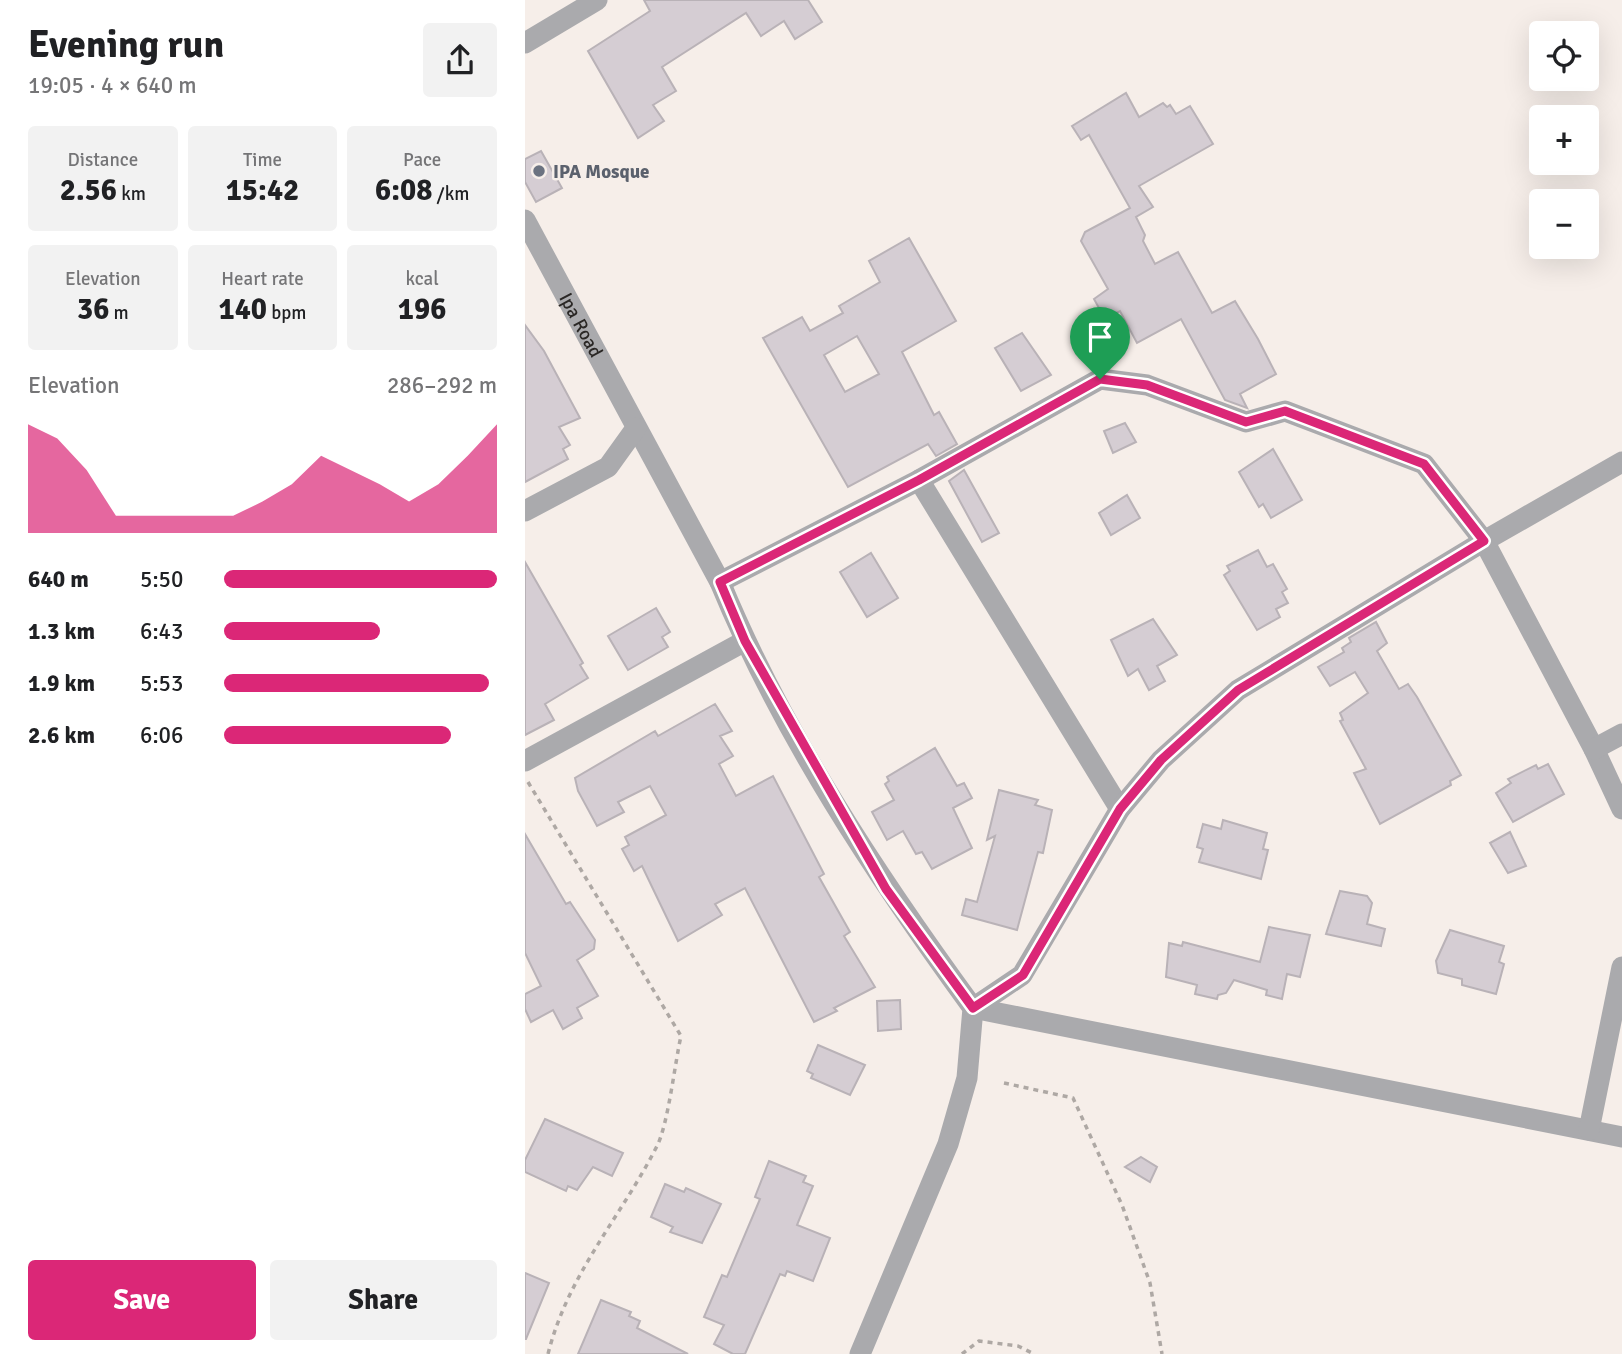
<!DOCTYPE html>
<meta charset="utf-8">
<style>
body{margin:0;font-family:Signika,sans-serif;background:#f2f2f2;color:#202124;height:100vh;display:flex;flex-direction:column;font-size:26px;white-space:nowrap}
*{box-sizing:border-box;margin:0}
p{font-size:23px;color:#757577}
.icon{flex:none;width:38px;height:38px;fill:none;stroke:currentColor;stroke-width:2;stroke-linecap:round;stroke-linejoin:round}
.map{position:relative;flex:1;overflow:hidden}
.side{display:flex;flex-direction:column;background:#fff;width:525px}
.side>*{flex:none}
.tools{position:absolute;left:1004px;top:21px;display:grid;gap:14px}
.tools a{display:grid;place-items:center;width:70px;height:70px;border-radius:7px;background:#fff;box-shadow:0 7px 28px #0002;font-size:35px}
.pin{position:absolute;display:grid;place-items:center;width:60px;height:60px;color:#fff;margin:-72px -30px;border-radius:50% 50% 50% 0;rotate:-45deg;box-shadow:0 0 7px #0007}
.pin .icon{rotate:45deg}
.round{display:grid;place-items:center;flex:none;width:74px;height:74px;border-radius:7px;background:#f2f2f2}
.summary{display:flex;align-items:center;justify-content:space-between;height:119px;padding:0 28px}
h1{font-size:38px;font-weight:700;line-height:52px}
.figures{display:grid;grid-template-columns:repeat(3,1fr);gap:10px;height:119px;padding:7px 28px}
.figures div{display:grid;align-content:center;border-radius:7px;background:#f2f2f2;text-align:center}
.figures b{font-size:30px;font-weight:700}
.figures small{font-size:19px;font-weight:400}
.figures p{font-size:19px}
.chart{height:196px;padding:14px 28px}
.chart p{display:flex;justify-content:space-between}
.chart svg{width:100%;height:126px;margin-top:7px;fill:#db2777;opacity:.7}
.cta{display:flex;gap:14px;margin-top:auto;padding:14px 28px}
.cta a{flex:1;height:80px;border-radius:7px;background:#db2777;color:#fff;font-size:28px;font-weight:700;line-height:80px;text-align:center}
.cta a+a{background:#f2f2f2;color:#202124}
ul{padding:0 28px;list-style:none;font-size:23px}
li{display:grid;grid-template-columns:112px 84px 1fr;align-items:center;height:52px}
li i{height:18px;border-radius:9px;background:#db2777}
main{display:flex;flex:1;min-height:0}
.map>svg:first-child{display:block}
.building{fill:#d5cdd3;stroke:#b9b2b7;stroke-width:2;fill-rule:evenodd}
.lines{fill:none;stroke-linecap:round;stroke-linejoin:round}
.path{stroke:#aea8a4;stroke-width:3.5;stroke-dasharray:5 5;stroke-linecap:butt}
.street{stroke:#aaaaad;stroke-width:21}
.route-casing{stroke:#fff;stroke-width:14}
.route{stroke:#db2777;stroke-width:9}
.worship-dot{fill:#6b7280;stroke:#f6eee9;stroke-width:2.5}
.labels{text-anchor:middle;stroke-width:5;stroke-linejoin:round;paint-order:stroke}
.worship-label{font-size:19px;font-weight:bold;fill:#5b616d;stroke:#f6eee9;text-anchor:start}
.street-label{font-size:19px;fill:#2a2725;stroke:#f6eee9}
</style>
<main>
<section class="side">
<div class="summary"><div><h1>Evening run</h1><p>19:05 · 4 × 640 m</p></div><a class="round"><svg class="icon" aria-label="share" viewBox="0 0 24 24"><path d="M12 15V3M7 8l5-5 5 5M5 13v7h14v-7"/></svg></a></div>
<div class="figures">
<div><p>Distance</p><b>2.56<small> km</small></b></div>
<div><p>Time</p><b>15:42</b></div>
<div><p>Pace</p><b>6:08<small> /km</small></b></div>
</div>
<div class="figures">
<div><p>Elevation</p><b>36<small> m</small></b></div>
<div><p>Heart rate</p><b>140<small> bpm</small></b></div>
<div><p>kcal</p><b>196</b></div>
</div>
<div class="chart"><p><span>Elevation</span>286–292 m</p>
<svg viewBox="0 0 160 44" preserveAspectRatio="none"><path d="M0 44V6L10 11L20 22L30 38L40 38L50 38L60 38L70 38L80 33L90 27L100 17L110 22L120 27L130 33L140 27L150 17L160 6V44z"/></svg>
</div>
<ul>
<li><b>640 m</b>5:50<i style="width:100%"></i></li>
<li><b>1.3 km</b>6:43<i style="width:57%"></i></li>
<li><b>1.9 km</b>5:53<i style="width:97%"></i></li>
<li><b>2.6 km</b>6:06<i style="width:83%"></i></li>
</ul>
<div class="cta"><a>Save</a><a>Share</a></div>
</section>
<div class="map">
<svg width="1097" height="1354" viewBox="0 0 1097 1354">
<rect width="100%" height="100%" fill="#f6eee9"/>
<g class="building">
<polygon points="119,0 283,0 297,22 270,39 259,21 236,36 221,13 137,67 151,91 128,105 139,121 113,138 63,51 125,11"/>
<polygon points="601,93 614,117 638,103 642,107 645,105 651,114 665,106 688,144 614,186 628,207 611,217 620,235 618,241 630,264 653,252 687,313 710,301 733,339 751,374 715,394 722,408 700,400 656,319 612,343 595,311 580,319 569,299 583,289 556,241 560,232 605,208 564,135 556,140 547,126"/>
<polygon points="16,151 37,188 11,202 0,182 0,159"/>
<path d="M384,238L431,321L377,352L409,415L414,412L432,444L411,456L403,444L323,487L238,338L277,317L285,331L318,313L314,306L355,282L344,261ZM332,336L354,374L320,392L299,355Z"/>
<polygon points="0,325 19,351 55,418 34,427 45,445 38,449 43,459 0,482"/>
<polygon points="497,333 526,375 496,391 470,348"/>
<polygon points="600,423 611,442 588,453 579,431"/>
<polygon points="748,449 777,500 746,518 738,504 734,507 714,472"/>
<polygon points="439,470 474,533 457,542 424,481"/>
<polygon points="602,495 615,518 586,535 574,513"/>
<polygon points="733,550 742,567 748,564 762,589 757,592 763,603 751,609 755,617 732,630 699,575 705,571 702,566"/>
<polygon points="346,553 373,598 342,617 315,572"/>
<polygon points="0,562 58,663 55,665 63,678 20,704 29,720 0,735"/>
<polygon points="131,608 145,632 137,637 143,647 103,670 83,636"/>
<polygon points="628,619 652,655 632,666 640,681 624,690 613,669 603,676 586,640"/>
<polygon points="851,622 862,643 852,651 874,689 883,684 892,697 936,775 925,781 926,785 855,824 829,773 841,769 815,721 818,720 815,713 843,693 830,672 805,686 793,667 819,652 817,648 826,642 824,638"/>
<polygon points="190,704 207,731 195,736 208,756 194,764 211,796 248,776 299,874 294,877 325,932 319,936 350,987 309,1008 312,1011 289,1022 220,888 190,904 197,915 153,941 117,866 109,871 97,849 104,845 100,837 141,815 125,786 93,802 99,812 72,826 53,791 50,778 130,731 133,736"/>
<polygon points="410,748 432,786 439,783 447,798 428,808 447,848 407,869 397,852 391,854 378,831 362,840 347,812 369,800 360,784 364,781 362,777"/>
<polygon points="1023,764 1039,794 988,822 971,793 986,783 983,779 1011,765 1013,769"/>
<polygon points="474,790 513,800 510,805 527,810 518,853 513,852 492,930 437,915 441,899 452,902 470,836 462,840"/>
<polygon points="698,820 742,833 738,849 743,850 736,879 674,862 678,849 672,847 678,824 696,829"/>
<polygon points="985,832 1001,866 983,873 965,843"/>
<polygon points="0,834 41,904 45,902 70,940 69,949 52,960 73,996 52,1008 57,1018 38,1029 28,1010 6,1022 0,1009 0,994 16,986 0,953"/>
<polygon points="815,891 842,896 847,903 842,924 860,929 856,946 801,934"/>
<polygon points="744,927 785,935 775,977 762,974 757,999 741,995 742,990 709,980 701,993 693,995 692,999 670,994 672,985 641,977 644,943 657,946 658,942 735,962"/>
<polygon points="925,930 979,946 974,962 979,964 971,994 937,985 937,979 913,973 911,961"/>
<polygon points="375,1000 376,1029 353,1031 352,1001"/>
<polygon points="293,1045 340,1065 325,1095 286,1078 288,1074 282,1071"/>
<polygon points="20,1119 98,1153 87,1176 68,1167 52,1190 43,1186 41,1191 0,1172 0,1160"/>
<polygon points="616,1157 632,1167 625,1182 600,1167"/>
<polygon points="244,1161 281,1176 278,1182 288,1186 272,1225 305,1238 288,1281 262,1271 260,1276 255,1274 220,1354 208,1354 189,1344 199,1325 179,1317 197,1275 202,1277 235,1199 230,1197"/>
<polygon points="140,1184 159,1192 161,1188 196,1204 177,1243 145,1232 148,1227 126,1217"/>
<polygon points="0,1273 24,1283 1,1339 0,1339"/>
<polygon points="76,1300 106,1312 104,1316 115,1321 112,1328 163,1354 53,1354"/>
</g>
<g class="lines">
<g class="path">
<path d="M3,782L156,1036C150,1062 143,1125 132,1146C96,1217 43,1274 23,1354"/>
<polyline points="479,1083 548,1098 597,1205 625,1283 637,1354"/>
<polyline points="437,1354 454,1341 493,1346 509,1354"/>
</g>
<g class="street">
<polyline points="0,43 72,0"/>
<path id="s1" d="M0,220L195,582C258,735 351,875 448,1008L442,1078L423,1144L335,1354"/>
<polyline points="394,480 575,379 622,385 721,422 760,411 899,464 959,541 1069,749 1097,809"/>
<polyline points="0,511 83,467 111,428"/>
<polyline points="195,582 394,480 595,809"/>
<polyline points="1069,749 1097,734"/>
<polyline points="0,761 220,641"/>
<polyline points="448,1008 497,975 595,809 636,760 713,690 959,541 1097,462"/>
<polyline points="448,1008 1097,1137"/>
<polyline points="1064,1130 1097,967"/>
</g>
</g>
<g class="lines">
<defs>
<polygon id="route" points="575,379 622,385 721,422 760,411 899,464 959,541 713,690 636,760 595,809 498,975 448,1008 361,889 220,641 195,582 394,480"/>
</defs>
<use href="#route" class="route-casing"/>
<use href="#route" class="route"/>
</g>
<circle class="worship-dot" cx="14" cy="171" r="7"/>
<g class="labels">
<g class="worship-label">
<text x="28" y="178">IPA Mosque</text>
</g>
<g class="street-label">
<text dy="7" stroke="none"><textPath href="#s1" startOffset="119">Ipa Road</textPath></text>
</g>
</g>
</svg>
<div class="tools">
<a><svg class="icon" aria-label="locate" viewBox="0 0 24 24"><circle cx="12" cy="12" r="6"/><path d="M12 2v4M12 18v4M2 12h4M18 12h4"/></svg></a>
<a>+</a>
<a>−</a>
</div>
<div class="pin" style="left:575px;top:379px;background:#1e9e55"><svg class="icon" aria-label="arrive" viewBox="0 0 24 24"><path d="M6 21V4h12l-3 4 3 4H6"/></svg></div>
</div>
</main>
